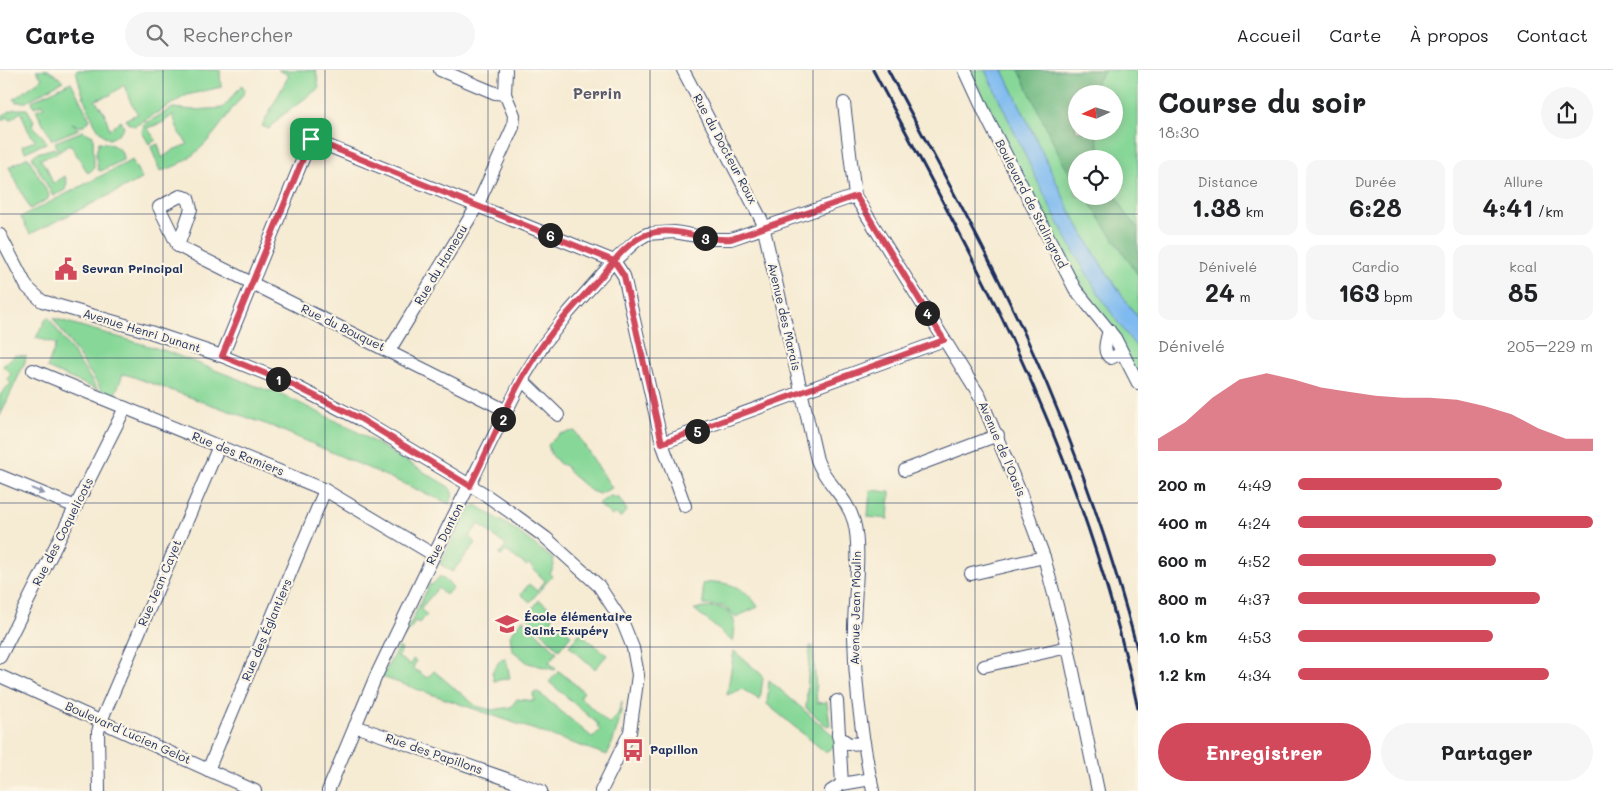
<!DOCTYPE html>
<html lang="fr">
<meta charset="utf-8">
<style>
body{margin:0;font-family:Mali,sans-serif;background:#f6f6f6;color:#202124;height:100vh;display:flex;flex-direction:column;font-size:19px;white-space:nowrap}
*{box-sizing:border-box;margin:0}
p{font-size:16px;color:#757577}
.icon{flex:none;width:28px;height:28px;fill:none;stroke:currentColor;stroke-width:2;stroke-linecap:round;stroke-linejoin:round}
.map{position:relative;flex:1;overflow:hidden}
.side{display:flex;flex-direction:column;background:#fff;width:475px}
.side>*{flex:none}
.needle{width:32px;rotate:266deg}
.buttons{position:absolute;left:1068px;top:15px;display:grid;gap:10px}
.buttons a{display:grid;place-items:center;width:55px;height:55px;border-radius:50%;background:#fff;box-shadow:0 2px 12px #0003;font-size:25px}
.pin{position:absolute;display:grid;place-items:center;width:42px;height:42px;color:#fff;margin:-21px;border-radius:10px;box-shadow:0 2px 8px #0006}
.km{position:absolute;width:25px;height:25px;margin:-12px;border-radius:50%;background:#222;color:#fff;font-size:14px;line-height:25px;text-align:center}
.round{display:grid;place-items:center;flex:none;width:52px;height:52px;border-radius:26px;background:#f6f6f6}
.overview{display:flex;align-items:center;justify-content:space-between;height:85px;padding:0 20px}
h1{font-size:28px;font-weight:800;line-height:38px}
.stats{display:grid;grid-template-columns:repeat(3,1fr);gap:8px;height:85px;padding:5px 20px}
.stats div{display:grid;align-content:center;border-radius:12px;background:#f6f6f6;text-align:center}
.stats b{font-size:25px;font-weight:800}
.stats small{font-size:14px;font-weight:400}
.stats p{font-size:14px}
.chart{height:140px;padding:10px 20px}
.chart p{display:flex;justify-content:space-between}
.chart svg{width:100%;height:90px;margin-top:5px;fill:#d1495b;opacity:.7}
.button{display:flex;gap:10px;margin-top:auto;padding:10px 20px}
.button a{flex:1;height:58px;border-radius:30px;background:#d1495b;color:#fff;font-size:20px;font-weight:800;line-height:58px;text-align:center}
.button a+a{background:#f6f6f6;color:#202124}
ul{padding:0 20px;list-style:none;font-size:16px}
li{display:grid;grid-template-columns:80px 60px 1fr;align-items:center;height:38px}
li i{height:12px;border-radius:6px;background:#d1495b}
header{display:flex;align-items:center;gap:30px;box-sizing:border-box;height:70px;padding:0 25px;background:#fff;border-bottom:1px solid #e0e0e0}
header strong{font-size:24px}
nav{display:flex;gap:28px;margin-inline-start:auto;font-size:18px}
.search{width:350px;height:45px;background:#f6f6f6;display:flex;align-items:center;gap:12px;box-sizing:border-box;padding:0 18px;border-radius:28px;color:#757577;font-size:19px}
main{display:flex;flex:1;min-height:0}
.map>svg:first-child{display:block}
.green{fill:#87d898;stroke:#51847b;fill-rule:evenodd}
.forest{fill:#6db880;stroke:#44746f}
.water{fill:#7ebaf0;stroke:#4c74a7}
.lines{fill:none;stroke-linecap:round;stroke-linejoin:round}
.minor-casing{stroke:#3c4b70;stroke-width:14}
.minor{stroke:#fff;stroke-width:12}
.rail{stroke:#1b2f5e;stroke-width:3}
.oneway{fill:#8d97ae}
.route-casing{stroke:#fff;stroke-width:10}
.route{stroke:#d1495b;stroke-width:6}
.grid{fill:none;stroke:#1b2f5e;stroke-width:1;stroke-opacity:0.55}
.labels{text-anchor:middle;stroke-width:4.5;stroke-linejoin:round;paint-order:stroke}
.street-label{font-size:12px;fill:#1b2f5e;stroke:#fcf5e5}
.poi-label{font-size:12px;font-weight:bold;fill:#1b2f5e;stroke:#fcf5e5;text-anchor:start}
.quarter-label{font-size:15px;font-weight:bold;fill:#595b6d;stroke:#fcf5e5}
</style>
<header>
<strong>Carte</strong>
<div class="search"><svg class="icon" aria-label="search" viewBox="0 0 24 24"><circle cx="10" cy="10" r="6"/><path d="M15 15l6 6"/></svg>Rechercher</div>
<nav><a>Accueil</a><a>Carte</a><a>À propos</a><a>Contact</a></nav>
</header>
<main>
<div class="map">
<svg width="1138" height="721" viewBox="0 0 1138 721">
<rect width="100%" height="100%" fill="#fcf5e5"/>
<filter id="ink" filterUnits="userSpaceOnUse"><feTurbulence type="fractalNoise" baseFrequency=".02" numOctaves="2"/><feDisplacementMap in="SourceGraphic" scale="10" xChannelSelector="R" yChannelSelector="G"/><feConvolveMatrix kernelMatrix="1 2 1 2 8 2 1 2 1" color-interpolation-filters="sRGB"/></filter>
<filter id="wash" filterUnits="userSpaceOnUse"><feTurbulence type="fractalNoise" baseFrequency=".0096" numOctaves="4" result="noise"/><feDisplacementMap in="SourceGraphic" scale="20" xChannelSelector="R" yChannelSelector="G"/><feGaussianBlur stdDeviation="1.12" result="paint"/><feColorMatrix in="noise" values="0 0 0 0 0 0 0 0 0 0 0 0 0 0 0 0 0 1.4 0 .05"/><feComposite in="paint" operator="in"/></filter>
<g filter="url(#wash)">
<rect width="100%" height="100%" fill="#f6ebd3"/>
<g class="green">
<polygon points="36,0 49,0 63,11 26,32 16,32 14,29 42,9"/>
<path d="M76,0H220L221,17L187,25L135,56L128,53L126,49L138,44L131,33L124,15L110,25L95,30L104,42L110,60L121,51L124,57L117,65L110,69C94,66 79,15 76,0Z"/>
<polygon points="278,0 316,0 319,18 280,47 269,59 262,56 289,5"/>
<polygon points="970,0 985,0 1063,161 1138,279 1138,308 1109,254 1080,214 1037,138"/>
<path d="M1003,0H1138V248L1102,196L1071,143ZM1076,24H1114V61H1076ZM1076,89H1114V126H1076Z"/>
<polygon points="71,12 90,50 81,57 72,53 79,59 52,70 36,40 44,37 43,34 34,37 32,31"/>
<path d="M242,15L245,20C242,27 237,33 232,39C214,65 193,94 160,101L151,77L158,74L162,88L173,80L188,74L179,63L173,45L162,53L147,58L156,70L149,74L142,62L144,54L173,38L194,40L223,38Z"/>
<path d="M14,39H27L34,51L32,54C35,62 45,65 46,73L25,82L22,76L35,71L28,60L21,42L10,50L8,47L0,51V47Z"/>
<polygon points="83,61 93,66 94,98 88,103 70,74 59,82 55,72"/>
<path d="M99,72C110,73 124,78 123,90L101,101L98,100L96,83Z"/>
<polygon points="55,78 58,83 40,89 47,98 53,114 65,106 67,113 65,120 53,126 32,87 37,83"/>
<polygon points="28,87 49,125 48,129 30,139 9,97"/>
<polygon points="132,90 142,109 30,164 21,147"/>
<polygon points="47,247 49,248 98,320 47,298 56,274 36,268"/>
<polygon points="53,248 166,281 269,321 273,320 354,360 449,417 453,424 450,434 274,357 131,306 123,304 114,327 103,322"/>
<polygon points="15,285 26,286 25,292 0,346 0,325 11,313 7,309 11,304 3,296"/>
<polygon points="575,361 612,418 599,424 591,421 569,402 566,396 560,394 551,384 548,375 559,364"/>
<polygon points="870,420 890,422 888,449 868,447"/>
<polygon points="610,426 619,428 627,440 620,448 615,443 612,446 598,434"/>
<polygon points="476,435 517,461 553,489 554,496 550,504 552,506 530,532 521,524 529,514 537,521 545,511 529,494 527,496 506,481 501,486 499,485 506,476 479,454 469,467 476,473 452,502 440,494 467,441"/>
<polygon points="440,506 453,517 446,525 438,518 420,539 427,545 419,553 415,551 411,559 403,568 430,514 432,515"/>
<path d="M713,512C733,513 748,520 758,537L736,547L724,536L704,535L702,514Z"/>
<polygon points="539,530 555,542 551,548 571,565 559,580 527,546"/>
<path d="M717,537C737,540 736,556 733,572L694,539Z"/>
<polygon points="523,549 557,582 549,592 556,599 555,600 528,593 512,580 510,565"/>
<polygon points="580,563 607,585 595,599 569,576"/>
<polygon points="810,576 813,576 817,633 827,632 830,655 827,656 806,638"/>
<path d="M398,577L402,579L398,587L410,595L413,589L416,591L413,598L427,608L434,601L476,636L492,640L511,637L517,629L534,631L533,623L538,622L593,668L600,660L597,657L598,654L549,612L559,601L584,622L580,627L609,654L618,644L622,631C621,650 615,667 607,685L382,607Z"/>
<polygon points="734,581 761,604 763,608 760,630 742,619 727,625"/>
<polygon points="506,588 510,608 494,611 492,602 501,589"/>
<polygon points="769,610 834,666 835,676 825,682 767,634"/>
</g>
<g class="forest">
<polygon points="1019,0 1105,0 1088,24 1076,24 1076,61 1095,61 1101,83 1108,89 1076,89 1076,113 1062,91"/>
<polygon points="1114,121 1125,142 1138,158 1138,205 1085,126 1114,126"/>
</g>
<path class="water" d="M985,0H1003L1071,143L1102,196L1138,248V279C1074,200 1029,91 985,0Z"/>
</g>
<g filter="url(#ink)">
<g class="lines">
<defs>
<g id="minor">
<polyline points="440,0 495,23 505,24"/>
<path d="M683,0L762,151L817,390C825,413 847,426 854,452C862,481 853,533 854,566C855,618 862,670 873,721"/>
<polyline points="965,0 989,52 1075,219 1115,268 1138,313"/>
<polyline points="844,33 855,126 980,327 1020,422 1044,487 1068,577 1098,721"/>
<polygon points="180,126 188,128 191,139 178,176 159,137"/>
<polyline points="0,165 27,217 42,231 150,262 222,286 291,314 359,349 483,423 516,446 546,468 599,516 623,553 633,578 638,605 630,662 601,721"/>
<polyline points="178,176 507,341"/>
<path d="M1109,260C1107,269 1101,283 1111,288L1122,283"/>
<polyline points="389,281 477,136 513,57 514,45 505,24 506,0"/>
<polyline points="222,286 311,69 614,191 624,206 662,373 685,436"/>
<polyline points="33,300 325,420 434,485"/>
<polyline points="522,310 558,345"/>
<polyline points="662,373 944,270"/>
<polyline points="905,400 998,365"/>
<polyline points="0,406 76,437"/>
<polyline points="971,504 1044,487"/>
<polyline points="0,587 125,338"/>
<polyline points="984,596 1068,577"/>
<polyline points="0,606 255,721"/>
<polyline points="837,631 842,714"/>
<polyline points="355,656 541,721"/>
<polyline points="838,662 838,666 849,674 864,673"/>
<polyline points="208,700 325,420"/>
<polyline points="99,721 98,662 101,651 219,376"/>
<polyline points="328,721 376,606 434,485 522,310 544,274 569,242 614,191 636,171 647,164 674,162 714,169 731,169 855,126"/>
<polyline points="831,721 842,714 871,709"/>
</g>
</defs>
<use href="#minor" class="minor-casing"/>
<use href="#minor" class="minor"/>
<g class="rail">
<path d="M873,0C916,81 960,162 1000,244C1061,370 1109,502 1138,639"/>
<path d="M888,0C935,89 985,177 1027,269C1073,370 1110,474 1138,582"/>
</g>
</g>
<defs><path id="oneway-solid" d="M-6-.8H1V-3.2L6.5 0L1 3.2V.8H-6Z" transform="scale(1.25)"/></defs>
<use class="oneway" href="#oneway-solid" transform="translate(38 421) rotate(22)"/>
</g>
<g class="lines" filter="url(#ink)">
<defs>
<path id="route" d="M311,69L222,286L291,314L359,348L470,416C491,375 507,331 531,293C550,261 576,234 601,207C613,192 629,170 648,164C675,155 704,172 731,169L856,126L944,270L662,373L624,206L614,191L311,69"/>
</defs>
<use href="#route" class="route-casing"/>
<use href="#route" class="route"/>
</g>
<path class="grid" d="M163,0V721M325,0V721M488,0V721M650,0V721M813,0V721M975,0V721M0,144H1138M0,288H1138M0,433H1138M0,577H1138"/>
<defs>
<symbol id="civic-bare" viewBox="-9 -9 18 18"><path d="M-.6-6.5H3V-4.5H.6V-3L4-1V1h2V6H-6V1h2V-1L-.6-3ZM-1.2 2.5V6h2.4V2.5Z" fill="#d1495b" stroke="#fcf5e5" stroke-width="2.5" paint-order="stroke"/></symbol>
<symbol id="school-bare" viewBox="-9 -9 18 18"><path d="M0-5L7-2L0 1L-7-2ZM-4 1L0 2.5L4 1V4Q0 6-4 4Z" fill="#d1495b" stroke="#fcf5e5" stroke-width="2.5" paint-order="stroke"/></symbol>
<symbol id="bus-bare" viewBox="-9 -9 18 18"><path d="M-5-6H5V4H4V6H2V4H-2V6H-4V4H-5ZM-3.5-4V0h7V-4ZM-3.5 1.2v1.5H-2V1.2ZM2 1.2v1.5H3.5V1.2Z" fill="#d1495b" stroke="#fcf5e5" stroke-width="2.5" paint-order="stroke"/></symbol>
</defs>
<g fill-rule="evenodd">
<use href="#civic-bare" x="50" y="183" width="32" height="32"/>
<use href="#school-bare" x="491" y="538" width="32" height="32"/>
<use href="#bus-bare" x="617" y="664" width="32" height="32"/>
</g>
<g class="labels">
<g class="street-label">
<text transform="translate(725 79) rotate(62)" y="4">Rue du Docteur Roux</text>
<text transform="translate(1031 134) rotate(63)" y="4">Boulevard de Stalingrad</text>
<text transform="translate(441 195) rotate(-59)" y="4">Rue du Hameau</text>
<text transform="translate(784 247) rotate(77)" y="4">Avenue des Marais</text>
<text transform="translate(343 258) rotate(26)" y="4">Rue du Bouquet</text>
<text transform="translate(142 261) rotate(17)" y="4">Avenue Henri Dunant</text>
<text transform="translate(1002 379) rotate(67)" y="4">Avenue de l'Oasis</text>
<text transform="translate(238 384) rotate(22)" y="4">Rue des Ramiers</text>
<text transform="translate(63 462) rotate(-63)" y="4">Rue des Coquelicots</text>
<text transform="translate(445 464) rotate(-63)" y="4">Rue Danton</text>
<text transform="translate(160 513) rotate(-67)" y="4">Rue Jean Cayet</text>
<text transform="translate(856 538) rotate(-89)" y="4">Avenue Jean Moulin</text>
<text transform="translate(267 560) rotate(-67)" y="4">Rue des Églantiers</text>
<text transform="translate(128 663) rotate(24)" y="4">Boulevard Lucien Gelot</text>
<text transform="translate(434 684) rotate(19)" y="4">Rue des Papillons</text>
</g>
<g class="poi-label">
<text x="82" y="203">Sevran Principal</text>
<text x="524" y="551">École élémentaire<tspan x="524" dy="14">Saint-Exupéry</tspan></text>
<text x="650" y="684">Papillon</text>
</g>
<g class="quarter-label">
<text x="597" y="29">Perrin</text>
</g>
</g>
</svg>
<div class="buttons">
<a><svg class="needle" viewBox="-14 -14 28 28"><path d="M0-13l5 13h-10z" fill="#e53935"/><path d="M0 13l5-13h-10z" fill="#757577"/></svg></a>
<a><svg class="icon" aria-label="locate" viewBox="0 0 24 24"><circle cx="12" cy="12" r="6"/><path d="M12 2v4M12 18v4M2 12h4M18 12h4"/></svg></a>
</div>
<div class="pin" style="left:311px;top:69px;background:#1e9e55"><svg class="icon" aria-label="arrive" viewBox="0 0 24 24"><path d="M6 21V4h12l-3 4 3 4H6"/></svg></div>
<b class="km" style="left:278px;top:309px">1</b>
<b class="km" style="left:503px;top:349px">2</b>
<b class="km" style="left:705px;top:168px">3</b>
<b class="km" style="left:927px;top:243px">4</b>
<b class="km" style="left:697px;top:361px">5</b>
<b class="km" style="left:550px;top:165px">6</b>
</div>
<section class="side">
<div class="overview"><div><h1>Course du soir</h1><p>18:30</p></div><a class="round"><svg class="icon" aria-label="share" viewBox="0 0 24 24"><path d="M12 15V3M7 8l5-5 5 5M5 13v7h14v-7"/></svg></a></div>
<div class="stats">
<div><p>Distance</p><b>1.38<small> km</small></b></div>
<div><p>Durée</p><b>6:28</b></div>
<div><p>Allure</p><b>4:41<small> /km</small></b></div>
</div>
<div class="stats">
<div><p>Dénivelé</p><b>24<small> m</small></b></div>
<div><p>Cardio</p><b>163<small> bpm</small></b></div>
<div><p>kcal</p><b>85</b></div>
</div>
<div class="chart"><p><span>Dénivelé</span>205–229 m</p>
<svg viewBox="0 0 160 44" preserveAspectRatio="none"><path d="M0 44V38L10 30L20 18L30 9L40 6L50 9L60 13L70 15L80 17L90 18L100 18L110 19L120 22L130 26L140 33L150 38L160 38V44z"/></svg>
</div>
<ul>
<li><b>200 m</b>4:49<i style="width:69%"></i></li>
<li><b>400 m</b>4:24<i style="width:100%"></i></li>
<li><b>600 m</b>4:52<i style="width:67%"></i></li>
<li><b>800 m</b>4:37<i style="width:82%"></i></li>
<li><b>1.0 km</b>4:53<i style="width:66%"></i></li>
<li><b>1.2 km</b>4:34<i style="width:85%"></i></li>
</ul>
<div class="button"><a>Enregistrer</a><a>Partager</a></div>
</section>
</main>
